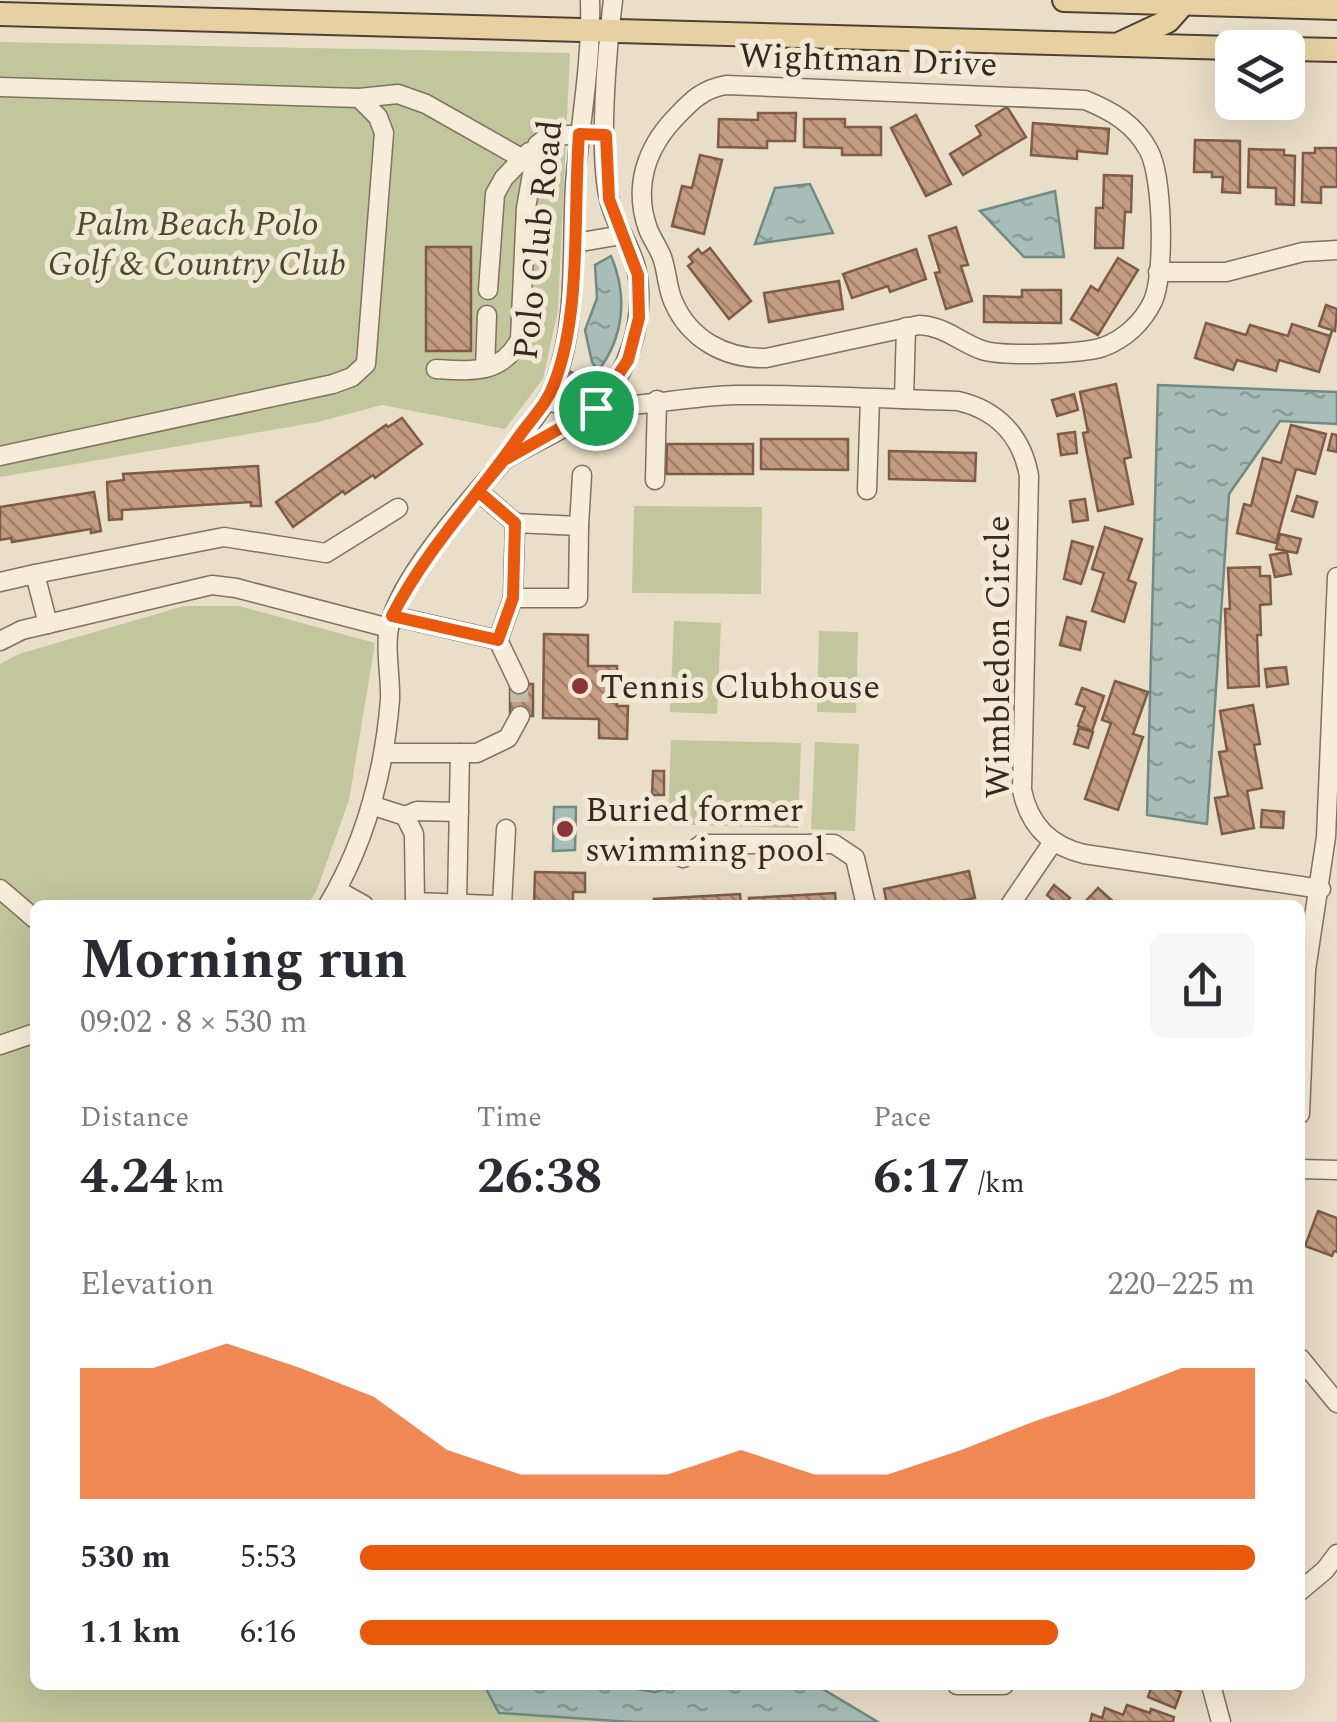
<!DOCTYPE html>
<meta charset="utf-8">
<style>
body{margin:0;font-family:Spectral,serif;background:#f7f7f7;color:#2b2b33;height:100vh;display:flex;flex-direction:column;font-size:38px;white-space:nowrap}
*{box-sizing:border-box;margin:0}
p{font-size:32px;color:#7c7c81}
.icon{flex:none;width:55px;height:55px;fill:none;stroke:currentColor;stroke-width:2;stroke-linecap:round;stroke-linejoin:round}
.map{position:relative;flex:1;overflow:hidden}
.sheet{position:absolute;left:30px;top:900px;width:1275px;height:790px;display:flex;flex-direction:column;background:#fff;border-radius:15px;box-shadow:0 10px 40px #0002}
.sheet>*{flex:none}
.buttons{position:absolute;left:1215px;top:30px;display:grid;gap:20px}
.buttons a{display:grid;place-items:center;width:90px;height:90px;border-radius:15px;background:#fff;box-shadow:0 10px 40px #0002;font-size:50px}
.pin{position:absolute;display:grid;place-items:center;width:85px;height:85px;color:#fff;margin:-42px;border:5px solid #fff;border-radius:50%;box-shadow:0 2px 10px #0007}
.round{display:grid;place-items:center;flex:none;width:105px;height:105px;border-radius:15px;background:#f7f7f7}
.summary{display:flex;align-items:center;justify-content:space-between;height:170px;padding:0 50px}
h1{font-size:55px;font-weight:700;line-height:75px}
.metrics{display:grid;grid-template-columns:repeat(3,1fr);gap:15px;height:170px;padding:10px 50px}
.metrics div{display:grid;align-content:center}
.metrics b{font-size:50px;font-weight:700}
.metrics small{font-size:28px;font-weight:400}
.metrics p{font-size:28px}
.chart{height:280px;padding:20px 50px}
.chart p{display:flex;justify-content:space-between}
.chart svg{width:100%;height:180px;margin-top:10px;fill:#ea580c;opacity:.7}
ul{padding:0 50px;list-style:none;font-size:32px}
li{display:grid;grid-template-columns:160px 120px 1fr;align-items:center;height:75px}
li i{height:25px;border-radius:12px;background:#ea580c}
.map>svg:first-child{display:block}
.park{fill:#c1c69c}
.water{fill:url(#water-ripples);stroke:#6f8b83;stroke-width:2.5}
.building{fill:url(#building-back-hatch);stroke:#7f5c47;stroke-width:2.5}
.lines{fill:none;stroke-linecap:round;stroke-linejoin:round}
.minor-tunnel{stroke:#c5baa6;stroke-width:18;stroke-dasharray:18 9;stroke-linecap:butt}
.minor-casing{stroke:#82715e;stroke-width:21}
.major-casing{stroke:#514032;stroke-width:26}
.minor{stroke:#f5ecd9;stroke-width:18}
.major{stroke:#e7d1a3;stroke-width:22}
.route-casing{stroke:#fff;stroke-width:20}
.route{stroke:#ea580c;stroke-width:12}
.poi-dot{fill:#8a3637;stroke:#f1e9d6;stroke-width:4}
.labels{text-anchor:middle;stroke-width:10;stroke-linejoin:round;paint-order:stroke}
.street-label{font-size:35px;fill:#352a20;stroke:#f1e9d6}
.park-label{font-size:35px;font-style:italic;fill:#464e29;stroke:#f1e9d6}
.poi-label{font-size:35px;fill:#352a20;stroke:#f1e9d6;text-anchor:start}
</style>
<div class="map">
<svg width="1337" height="1722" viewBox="0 0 1337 1722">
<defs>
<pattern id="water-ripples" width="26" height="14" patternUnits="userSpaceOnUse" patternTransform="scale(2.5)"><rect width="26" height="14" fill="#a8bdb7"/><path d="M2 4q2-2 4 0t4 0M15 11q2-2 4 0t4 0" fill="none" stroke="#8a9a94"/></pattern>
<pattern id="building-back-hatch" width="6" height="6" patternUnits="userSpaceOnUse" patternTransform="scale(2.5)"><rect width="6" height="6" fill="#c39c81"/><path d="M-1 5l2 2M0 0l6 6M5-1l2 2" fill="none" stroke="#9f7f69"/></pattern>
</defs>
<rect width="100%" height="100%" fill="#e9dec7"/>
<g class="park">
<polygon points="0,42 570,53 558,310 543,379 505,429 382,405 318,422 0,477"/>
<polygon points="634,506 762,507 761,594 632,593"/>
<polygon points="184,606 239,606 375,643 349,800 316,892 307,905 35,905 35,1685 611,1685 655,1692 681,1685 816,1685 878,1722 0,1722 0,664 19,654"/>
<polygon points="674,621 721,623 717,714 670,712"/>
<polygon points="819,631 858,632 856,713 817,712"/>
<polygon points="671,740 801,743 798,828 668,824"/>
<polygon points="815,742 859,744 855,831 811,829"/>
</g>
<g class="water">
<polygon points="810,184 833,233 755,244 775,188"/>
<polygon points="1055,191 1064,257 1024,257 980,211"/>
<path d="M611,256C628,296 624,337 598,371L592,362L585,330L597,298L595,265Z"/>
<polygon points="1158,385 1337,392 1337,424 1280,421 1229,494 1207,824 1147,815"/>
<polygon points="554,807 576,807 575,850 553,851"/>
<polygon points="484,1685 611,1685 655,1692 681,1685 816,1685 878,1722 632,1722 499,1713"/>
</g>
<g class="building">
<polygon points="1007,107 1026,137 963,175 950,154 981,135 976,126"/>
<polygon points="758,113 796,113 795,141 767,141 767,148 718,147 719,119 758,120"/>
<polygon points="916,115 951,184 926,196 891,128"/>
<polygon points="804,119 845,119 845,127 881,127 881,155 842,155 842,148 804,147"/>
<polygon points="1033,123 1109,129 1107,154 1077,151 1077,159 1031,155"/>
<polygon points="1195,140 1240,141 1240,193 1222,192 1223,177 1212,177 1212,172 1194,172"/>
<polygon points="1315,148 1337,148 1337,187 1321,187 1321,203 1302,202 1303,153 1315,153"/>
<polygon points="1249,149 1284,150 1284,155 1295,156 1294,205 1276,204 1276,188 1248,187"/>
<polygon points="700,155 722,160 704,234 672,226 682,186 692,188"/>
<polygon points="1104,175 1132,176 1131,212 1125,212 1123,248 1095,248 1096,208 1103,208"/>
<polygon points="956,227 968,265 961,266 972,301 946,309 935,273 940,272 929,236"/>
<rect x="426" y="247" width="45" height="104"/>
<polygon points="710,248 751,301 729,319 688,266 693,262 689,257 698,249 702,254"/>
<polygon points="916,249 926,279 890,292 888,286 852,298 843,274"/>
<polygon points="1118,258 1138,270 1098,335 1071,319 1091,286 1098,291"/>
<polygon points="839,281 843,309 769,322 764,293"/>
<polygon points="1022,290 1061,290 1061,323 984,322 984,296 1022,297"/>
<polygon points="1326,305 1337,309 1335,331 1319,326"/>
<polygon points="1206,323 1246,335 1250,325 1288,336 1292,324 1330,336 1332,331 1319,372 1279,360 1276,371 1237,360 1233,370 1195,358"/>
<polygon points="568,371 578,375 572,391 562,387"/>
<polygon points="1116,384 1131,457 1124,459 1133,504 1098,511 1083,433 1088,432 1080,392"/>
<polygon points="1074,394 1078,410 1057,416 1052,400"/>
<polygon points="402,418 422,444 375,478 373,475 345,494 343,491 293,527 276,502 386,425 388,427"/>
<polygon points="1291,425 1326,434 1315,474 1296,469 1276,543 1237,533 1244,504 1251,506 1263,458 1281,463"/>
<polygon points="1075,432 1077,453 1061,455 1058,434"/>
<polygon points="1332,434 1337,435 1337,452 1328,450"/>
<polygon points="761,439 848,439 848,470 761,469"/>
<polygon points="667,444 753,444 753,474 666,474"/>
<polygon points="889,451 976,453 975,481 889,479"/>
<polygon points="258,466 261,506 251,506 251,502 122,510 122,519 109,520 107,482 124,480 123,474"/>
<polygon points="94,492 101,531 91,533 91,529 12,542 11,538 0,540 0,507"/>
<polygon points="1297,496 1317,502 1313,517 1292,511"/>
<polygon points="1085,499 1088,520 1073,522 1070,501"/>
<polygon points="1105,527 1142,539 1128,580 1136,583 1124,622 1092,611 1104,573 1092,569"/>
<polygon points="1280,534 1301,539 1297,553 1276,549"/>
<polygon points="1072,541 1093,547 1081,584 1064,579"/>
<polygon points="1287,552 1291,574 1275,577 1270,555"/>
<polygon points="1260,567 1260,576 1270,576 1271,604 1260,605 1261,635 1257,635 1259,686 1228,688 1225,609 1230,609 1228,568"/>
<polygon points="1067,617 1086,622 1080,650 1060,645"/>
<polygon points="544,634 588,635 588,666 617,666 617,706 628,706 627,739 599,738 599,719 543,718"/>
<polygon points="1286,667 1288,684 1267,687 1265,669"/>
<polygon points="1115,681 1148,692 1133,734 1143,737 1118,810 1085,799 1111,723 1102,720"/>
<rect x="510" y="684" width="23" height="32"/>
<polygon points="1082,688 1104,696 1092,731 1078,726 1085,707 1076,704"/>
<polygon points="1253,705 1260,744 1254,745 1262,788 1247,791 1254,828 1222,834 1215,798 1228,796 1219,752 1227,751 1220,711"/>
<polygon points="1079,728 1093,732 1088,748 1074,744"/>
<polygon points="653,771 664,771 664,795 652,795"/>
<polygon points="1262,810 1284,812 1283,828 1261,827"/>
<polygon points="969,871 975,898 938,905 887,905 884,889"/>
<polygon points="535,872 585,873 585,892 573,892 573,905 534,905"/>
<polygon points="1054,885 1070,898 1064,905 1059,905 1047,895"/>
<polygon points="1098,888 1117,905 1082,905"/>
<polygon points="835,893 836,905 750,905 749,898"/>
<polygon points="740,894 741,905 654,905 654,899"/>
<polygon points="1318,1211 1337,1218 1337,1252 1334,1251 1332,1256 1305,1246"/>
<polygon points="1152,1685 1164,1685 1181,1692 1175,1708 1148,1697"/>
<polygon points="1127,1705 1150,1713 1151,1709 1174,1717 1173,1722 1090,1722 1092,1714 1102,1718 1105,1708 1123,1715"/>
</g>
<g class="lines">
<polyline class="minor-tunnel" points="519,684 520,716"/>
<defs>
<g id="minor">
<path d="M590,0C592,62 580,123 575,184C571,250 578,320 555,383C544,411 520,434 504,460C525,447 584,420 597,406C628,372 644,324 638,278C635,252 615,226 609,199C598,152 607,50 613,0"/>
<path d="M726,85L1085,100C1112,111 1135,124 1149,151C1163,178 1165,274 1153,301C1143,322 1125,339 1103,347C1082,354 1003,357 982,350C959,342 945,326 919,325L766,358C725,359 689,339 673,301C667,287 667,271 662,257C658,247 652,239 648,229C633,187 646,148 676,117C692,100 703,89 726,85Z"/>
<polyline points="0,87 359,98 398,94 426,104 523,159"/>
<polyline points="575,243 622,235"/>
<polyline points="1158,272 1226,272 1303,252 1337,250"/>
<polyline points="488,290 495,194 504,178 529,152"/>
<polyline points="485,368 487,315"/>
<path d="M436,369C471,371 502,375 520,339L526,208L537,145L549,136L590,134"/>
<polyline points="904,399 906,327"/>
<path d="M546,401C606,417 675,396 736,395C810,394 884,399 958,401C997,410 1022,436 1029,476L1022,790C1029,825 1050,846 1084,854L1321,889"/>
<polyline points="0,456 333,384 352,377 366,364 384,133 378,117 359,98"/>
<polyline points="655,480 657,400"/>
<polyline points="867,490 870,399"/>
<polyline points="478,491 515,523 513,598 498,640"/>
<polyline points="579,526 582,475"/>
<polyline points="35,574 224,537 326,553 398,508"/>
<polyline points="0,582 35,574 48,624"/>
<polyline points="513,598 578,598 579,526 515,523"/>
<polyline points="393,616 498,640 519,684"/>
<polyline points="0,641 22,630 212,585 236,588 389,628"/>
<polyline points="384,753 477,753 508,738 520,716"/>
<polyline points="371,805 405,816 414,834 415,902 493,905"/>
<polyline points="405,816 417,811 459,812"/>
<polyline points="683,858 702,844 834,844 855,858 866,905"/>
<polyline points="0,889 35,919"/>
<polyline points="337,890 364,905"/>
<polyline points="457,904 460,753"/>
<path d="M328,905C365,843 384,772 390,700C391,676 384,647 390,623C404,572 469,501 504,460"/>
<polyline points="502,905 506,829"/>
<polyline points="1010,905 1053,842"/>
<polyline points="0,1045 35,1033"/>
<polyline points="1300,1114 1306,970 1326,837 1337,577"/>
<polyline points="1300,1169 1337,1170"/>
<polyline points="1300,1358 1337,1403"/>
<polyline points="1300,1591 1325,1570 1337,1554"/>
<polyline points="957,1685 1004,1685"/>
<polyline points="1211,1685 1221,1722"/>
</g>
<g id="major">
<polyline points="1064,0 1337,8"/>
<polyline points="0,14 1232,48"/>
<polyline points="1121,43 1168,21 1184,3"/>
<polyline points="1288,49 1337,50"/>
</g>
</defs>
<use href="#minor" class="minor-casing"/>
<use href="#major" class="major-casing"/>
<use href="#minor" class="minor"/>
<use href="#major" class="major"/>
</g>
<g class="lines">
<defs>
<path id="route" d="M596,408L628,360L639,318L638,275L609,199L606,135L579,134C573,212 582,313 554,384C547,404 532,418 520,435C478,496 426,549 392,616L498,640L513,598L515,523L478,491L504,460L596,408"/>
</defs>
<use href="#route" class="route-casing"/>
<use href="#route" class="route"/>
</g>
<g class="poi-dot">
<circle cx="580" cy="686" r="10"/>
<circle cx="565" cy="829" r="10"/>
</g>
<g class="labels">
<g class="street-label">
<text transform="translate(868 59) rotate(2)" y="12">Wightman Drive</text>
<text transform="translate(537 240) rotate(-84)" y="12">Polo Club Road</text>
<text transform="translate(997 657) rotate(-90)" y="12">Wimbledon Circle</text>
</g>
<g class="park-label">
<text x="197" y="235">Palm Beach Polo<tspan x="197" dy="40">Golf &amp; Country Club</tspan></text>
</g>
<g class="poi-label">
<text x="600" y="698">Tennis Clubhouse</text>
<text x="585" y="821">Buried former<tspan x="585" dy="40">swimming pool</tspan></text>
</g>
</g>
</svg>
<div class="buttons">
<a><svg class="icon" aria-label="layers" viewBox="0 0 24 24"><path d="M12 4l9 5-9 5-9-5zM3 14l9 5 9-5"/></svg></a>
</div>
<div class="pin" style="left:596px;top:408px;background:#1e9e55"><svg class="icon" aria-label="arrive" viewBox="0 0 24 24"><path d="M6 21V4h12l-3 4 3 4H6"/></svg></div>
<section class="sheet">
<div class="summary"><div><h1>Morning run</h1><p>09:02 · 8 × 530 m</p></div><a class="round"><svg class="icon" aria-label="share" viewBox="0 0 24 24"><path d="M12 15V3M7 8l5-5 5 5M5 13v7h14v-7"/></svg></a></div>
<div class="metrics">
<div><p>Distance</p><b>4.24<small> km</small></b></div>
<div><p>Time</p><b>26:38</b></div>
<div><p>Pace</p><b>6:17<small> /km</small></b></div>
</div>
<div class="chart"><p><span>Elevation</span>220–225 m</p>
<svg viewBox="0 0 160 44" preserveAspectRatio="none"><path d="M0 44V12L10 12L20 6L30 12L40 19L50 32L60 38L70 38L80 38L90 32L100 38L110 38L120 32L130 25L140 19L150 12L160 12V44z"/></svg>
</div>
<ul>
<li><b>530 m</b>5:53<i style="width:100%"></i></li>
<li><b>1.1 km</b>6:16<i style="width:78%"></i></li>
</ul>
</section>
</div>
